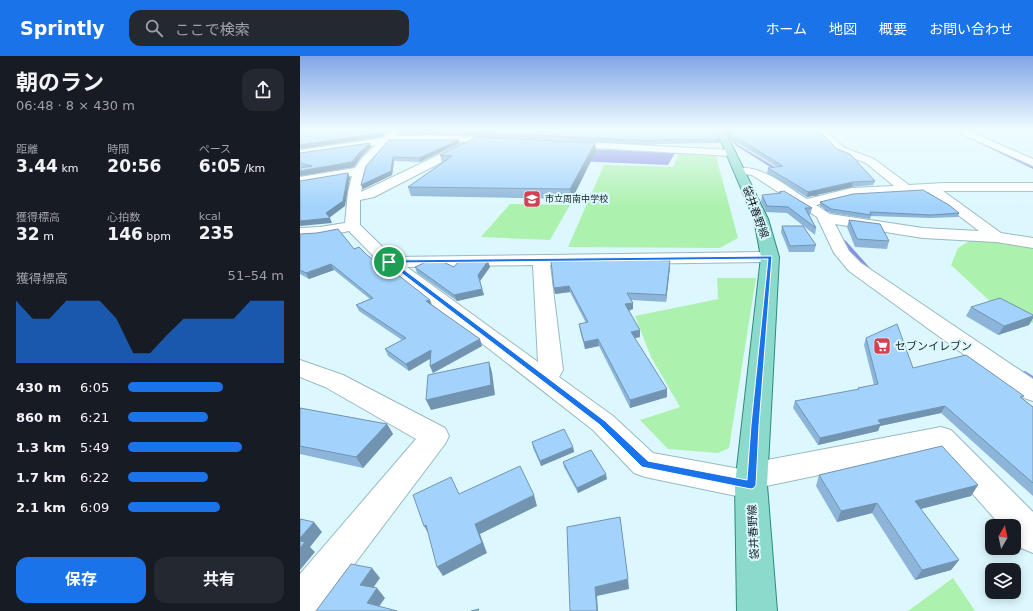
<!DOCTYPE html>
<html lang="ja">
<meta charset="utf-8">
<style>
body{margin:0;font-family:"DejaVu Sans","Noto Sans JP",sans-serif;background:#242831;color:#f1f3f6;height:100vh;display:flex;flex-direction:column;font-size:15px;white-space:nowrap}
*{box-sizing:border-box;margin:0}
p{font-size:13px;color:#9ea1a6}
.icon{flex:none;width:22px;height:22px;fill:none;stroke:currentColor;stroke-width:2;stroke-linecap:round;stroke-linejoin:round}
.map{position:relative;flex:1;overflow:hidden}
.panel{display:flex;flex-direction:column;background:#171b24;width:300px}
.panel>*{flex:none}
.needle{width:26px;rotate:9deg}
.buttons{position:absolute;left:685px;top:463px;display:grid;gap:8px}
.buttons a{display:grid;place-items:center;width:36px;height:36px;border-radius:8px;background:#171b24;box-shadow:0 2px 10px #0003;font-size:20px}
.pin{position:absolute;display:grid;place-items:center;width:34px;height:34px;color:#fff;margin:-17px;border:2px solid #fff;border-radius:50%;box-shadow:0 1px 4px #0007}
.round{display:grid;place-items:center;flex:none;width:42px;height:42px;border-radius:12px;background:#242831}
.headline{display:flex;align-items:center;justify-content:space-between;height:68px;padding:0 16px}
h1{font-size:22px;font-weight:700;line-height:30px}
.figures{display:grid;grid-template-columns:repeat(3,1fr);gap:6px;height:68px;padding:4px 16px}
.figures div{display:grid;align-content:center}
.figures b{font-size:17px;font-weight:700}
.figures small{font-size:11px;font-weight:400}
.figures p{font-size:11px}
.chart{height:112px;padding:8px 16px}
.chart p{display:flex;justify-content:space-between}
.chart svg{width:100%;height:72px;margin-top:4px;fill:#1a73e8;opacity:.7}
.action{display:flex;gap:8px;margin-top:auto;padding:8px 16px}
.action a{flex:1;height:46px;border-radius:12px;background:#1a73e8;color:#fff;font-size:16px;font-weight:700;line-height:46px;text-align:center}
.action a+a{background:#242831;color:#f1f3f6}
ul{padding:0 16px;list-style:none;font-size:13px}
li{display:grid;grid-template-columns:64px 48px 1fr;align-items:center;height:30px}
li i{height:10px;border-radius:5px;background:#1a73e8}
header{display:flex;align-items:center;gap:24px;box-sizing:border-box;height:56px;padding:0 20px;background:#1a73e8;color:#fff}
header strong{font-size:19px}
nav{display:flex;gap:22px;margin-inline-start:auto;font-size:14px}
.search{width:280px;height:36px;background:#242831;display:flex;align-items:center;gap:10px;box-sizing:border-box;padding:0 14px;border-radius:12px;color:#9ea1a6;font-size:15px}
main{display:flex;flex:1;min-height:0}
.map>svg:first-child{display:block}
.green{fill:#adf1ae}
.water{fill:#878fe5}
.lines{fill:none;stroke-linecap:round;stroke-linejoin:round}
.stream{fill:#878fe5;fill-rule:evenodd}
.minor-casing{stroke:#98bac1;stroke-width:2}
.major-casing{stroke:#2f897b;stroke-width:2}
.minor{fill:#fff;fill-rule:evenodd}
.major{fill:#8bdacb;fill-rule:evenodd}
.wall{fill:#8cb5d9}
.shaded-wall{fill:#7294b0}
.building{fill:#a3d3fc;stroke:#7294b0}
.route{fill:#1a73e8;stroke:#fff;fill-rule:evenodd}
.labels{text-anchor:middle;stroke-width:4;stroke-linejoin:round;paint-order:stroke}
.far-poi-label{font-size:9px;fill:#152225;stroke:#dcf8fe;text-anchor:start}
.street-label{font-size:11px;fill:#152225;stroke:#dcf8fe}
.poi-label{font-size:11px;fill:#152225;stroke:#dcf8fe;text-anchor:start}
</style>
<header>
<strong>Sprintly</strong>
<div class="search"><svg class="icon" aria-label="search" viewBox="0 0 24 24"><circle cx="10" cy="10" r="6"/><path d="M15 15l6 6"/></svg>ここで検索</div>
<nav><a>ホーム</a><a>地図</a><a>概要</a><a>お問い合わせ</a></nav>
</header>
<main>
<section class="panel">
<div class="headline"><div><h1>朝のラン</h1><p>06:48 · 8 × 430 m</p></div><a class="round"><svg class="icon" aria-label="share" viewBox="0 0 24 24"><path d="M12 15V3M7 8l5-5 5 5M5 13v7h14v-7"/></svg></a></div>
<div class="figures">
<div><p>距離</p><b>3.44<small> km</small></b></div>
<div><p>時間</p><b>20:56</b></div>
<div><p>ペース</p><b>6:05<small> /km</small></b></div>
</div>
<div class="figures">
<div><p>獲得標高</p><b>32<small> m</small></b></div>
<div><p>心拍数</p><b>146<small> bpm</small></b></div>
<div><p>kcal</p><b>235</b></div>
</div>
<div class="chart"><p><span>獲得標高</span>51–54 m</p>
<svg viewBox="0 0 160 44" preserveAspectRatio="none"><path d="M0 44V6L10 17L20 17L30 6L40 6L50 6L60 17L70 38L80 38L90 27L100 17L110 17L120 17L130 17L140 6L150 6L160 6V44z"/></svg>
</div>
<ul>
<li><b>430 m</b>6:05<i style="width:61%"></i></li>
<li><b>860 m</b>6:21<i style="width:51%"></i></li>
<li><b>1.3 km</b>5:49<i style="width:73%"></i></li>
<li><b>1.7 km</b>6:22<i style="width:51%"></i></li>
<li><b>2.1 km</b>6:09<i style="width:59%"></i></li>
</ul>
<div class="action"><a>保存</a><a>共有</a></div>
</section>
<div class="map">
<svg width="733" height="555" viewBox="0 0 733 555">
<rect width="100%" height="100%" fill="#dcf8fe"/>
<g class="green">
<polygon points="379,98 416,100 438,182 420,192 268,191 304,109 373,111"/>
<polygon points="210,148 270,149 250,184 181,181"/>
<polygon points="672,183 733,191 733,267 694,249 651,209 658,192"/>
<polygon points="417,222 456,222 429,392 418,397 368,393 340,364 380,351 351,301 335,260 418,243"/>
<polygon points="653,522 675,555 608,555"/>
</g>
<polygon class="water" points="288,93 375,97 368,109 275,105"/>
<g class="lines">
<g class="stream">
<polygon points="427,73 429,73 437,88 480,114 480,116 478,116 435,89"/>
<polygon points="650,73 652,73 733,111 733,113"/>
<polygon points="510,134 512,134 527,147 530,165 527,164 523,147 510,136"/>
<polygon points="541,184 545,184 570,212 570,214 566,214 541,186"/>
<polygon points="721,315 725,315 733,320 733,325 721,319 720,317"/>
</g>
<defs>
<g id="minor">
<path d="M95,73H106L95,80L131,79L202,82L207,85L202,88L169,86L172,89L171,91L74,141L60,144V169L93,201L470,196L476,197L479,201L476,205L470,206L250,209L263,314L259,321L313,360L353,397L440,413L441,411L452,407L641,371L651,374L733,456V497L721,492L714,484V470H701L635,395L466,430L462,439L451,443L345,421L334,417L293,374L83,210L49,175L20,181L0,182V172L20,171L45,167L48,136L52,120L0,129V121L55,112L63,101L76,89L0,100V94L82,82ZM131,85L166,86L61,136L66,113L90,86ZM233,209L238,306L107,211Z"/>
<polygon points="298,73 360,73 363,75 358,78 302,76"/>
<path d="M514,73H523L545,92L574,103L609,129L644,127H733V135H643L701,177L733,182V192L696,186L623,182L535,168L549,195L561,207L733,323V345L724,342L549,215L534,197L517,161L452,119L436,117L434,115L436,113C460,107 487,131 507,143L552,132L594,130L566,107L537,96ZM628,136L679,175L623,172L530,158L516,149L552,140Z"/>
<polygon points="654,73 665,73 733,103 733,110 655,75"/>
<polygon points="266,85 430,94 435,97 430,100 263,90 261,88"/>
<polygon points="0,304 43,319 145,372 149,380 145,388 19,555 0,555 0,518 116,383 25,331 0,321"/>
</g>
<polygon id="major" points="416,73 424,73 468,163 479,201 467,429 477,555 437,555 435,429 461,201 454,163"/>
</defs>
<use href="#minor" class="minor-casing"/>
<use href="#major" class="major-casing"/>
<use href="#minor" class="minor"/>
<use href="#major" class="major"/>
</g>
<g class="wall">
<polygon points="102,73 302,74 358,76 416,73 420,86 416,87 354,88 354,89 131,78 100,78 99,75"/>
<polygon points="425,73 517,73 537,93 575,125 573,129 552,131 507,141 467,117 468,112 477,111 436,86 432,86"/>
<polygon points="89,84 160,87 120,106 94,105 92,119 63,133"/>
<polygon points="295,87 296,95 272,143 111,140 108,131 142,107 140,99"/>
<polygon points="71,91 62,100 54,111 0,120 0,112 3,111 0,111 0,97"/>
<polygon points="479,136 512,152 510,159 509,158 516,172 515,179 487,157 466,156 461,145 462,139 479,138"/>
<polygon points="520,146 659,157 658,161 630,162 571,160 570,163 531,157 520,150"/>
<polygon points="549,164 589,185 587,193 555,191 547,171"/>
<polygon points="482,170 516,189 514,196 489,196 481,176"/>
<polygon points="0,178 54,193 67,199 130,244 132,249 182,290 133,317 130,310 130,303 109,315 88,300 85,293 102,284 59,255 56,249 70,243 34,214 9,223 0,218"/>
<polygon points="360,204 370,211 366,246 331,244 333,253 329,255 340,281 335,282 367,341 330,352 299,290 285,293 280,275 279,268 286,267 270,236 255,238 254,232"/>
<polygon points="115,211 190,211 180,225 184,239 157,245 117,217"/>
<polygon points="671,251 733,259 733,262 729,269 698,279 666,260"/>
<polygon points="566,282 613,312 722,343 733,351 733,440 641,357 580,370 578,375 518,389 493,352 495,345 557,334 558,332 574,329 564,289"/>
<polygon points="0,352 87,368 93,378 63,412 0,398"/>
<polygon points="232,386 273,391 274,396 241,410 233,392"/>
<polygon points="263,406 307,423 278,437 264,411"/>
<polygon points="519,419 678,429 671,440 620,453 659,504 651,514 615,524 572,457 537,466 516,430"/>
</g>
<g class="shaded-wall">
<polygon points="86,73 93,73 81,81 0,93 0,89"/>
<polygon points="420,82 420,86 416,87 416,83"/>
<polygon points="159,84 160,87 120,106 119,102"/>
<polygon points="70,87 71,91 62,100 54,111 0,120 0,115 60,96"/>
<polygon points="295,87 296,95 272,143 270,133"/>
<polygon points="93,101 94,105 92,119 63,133 61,129"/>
<polygon points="48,117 50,122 45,150 29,162 30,162 32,167 0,170 0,165 26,157"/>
<polygon points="553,126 552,131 507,141 508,136"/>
<polygon points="370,204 370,211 366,246 366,239"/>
<polygon points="188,205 190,211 180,225 178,219"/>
<polygon points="31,208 34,214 9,223 6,217"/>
<polygon points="269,230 270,236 255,238 254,232"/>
<polygon points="182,233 184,239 157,245 154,239"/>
<polygon points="130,244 132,250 126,245"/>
<polygon points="333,247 333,253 325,255 325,248"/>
<polygon points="733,260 733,262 729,269 698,279 704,270"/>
<polygon points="340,274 340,281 331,283 331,276"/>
<polygon points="180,283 182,290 133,317 130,310"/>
<polygon points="298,283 299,290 285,293 284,286"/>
<polygon points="131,294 133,301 109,315 106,308"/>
<polygon points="189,306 192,316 195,339 131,354 126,344"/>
<polygon points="367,333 367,341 330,352 330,344"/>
<polygon points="645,350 641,357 580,370 578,375 518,389 520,382 578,364"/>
<polygon points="87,368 93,378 63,412 56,401"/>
<polygon points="273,391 274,396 241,410 240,405"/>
<polygon points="306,418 307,423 278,437 277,432"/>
<polygon points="678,429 671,440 609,456 615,445"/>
<polygon points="234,439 237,450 180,478 187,497 143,520 137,511 175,468"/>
<polygon points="577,447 572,457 537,466 541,455"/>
<polygon points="14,466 22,476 10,491 15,496 0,514 0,482"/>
<polygon points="126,469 130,480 124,470"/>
<polygon points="659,504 651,514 615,524 622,514"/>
<polygon points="72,512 80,522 69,538 60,529"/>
<polygon points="328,523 329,533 297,540 298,555 296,555 295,531"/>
<polygon points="77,532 85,542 76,555 67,547"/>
</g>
<g class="building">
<polygon points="0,73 86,73 80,77 0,89"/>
<polygon points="102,73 300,73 302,74 358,76 362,73 416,73 420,82 416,83 354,84 354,85 130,74 99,75"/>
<polygon points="427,73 517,73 537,93 550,98 575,125 553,126 508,136 468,112 483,110 437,82 432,82"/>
<polygon points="177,81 295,87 270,133 108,131 152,100 140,99"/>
<polygon points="89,84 159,84 119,102 93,101 91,115 61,129 66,110"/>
<polygon points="70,87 60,96 52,106 0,115 0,112 12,110 0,107 0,97"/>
<polygon points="48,117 43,145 26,157 30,162 0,165 0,125"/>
<polygon points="623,134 649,149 659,157 631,159 570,156 571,159 531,153 520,146 553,138"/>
<polygon points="484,135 512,152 505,152 516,172 488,151 467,150 462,139 481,137 479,136"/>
<polygon points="549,164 580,168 589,185 557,183"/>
<polygon points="482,170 503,170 516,189 490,190"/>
<polygon points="38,173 54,193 59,191 67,199 94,219 97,218 130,244 126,245 180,283 130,310 131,294 106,308 85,293 106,282 56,249 73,242 31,208 6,217 0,214 0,178 17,177"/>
<polygon points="360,203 360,204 370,204 366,239 327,237 333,247 325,248 340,274 331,276 367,333 330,344 298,283 284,286 279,268 288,266 269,230 254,232 251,205"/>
<polygon points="188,205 178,219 182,233 154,239 115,211 126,206 143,206 154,211 158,206"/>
<polygon points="700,242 733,259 733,260 704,270 671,251"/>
<polygon points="597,268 613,312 666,299 724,340 720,341 733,351 733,427 645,350 578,364 581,368 520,382 495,345 559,333 558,332 578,328 566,282"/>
<polygon points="189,306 191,329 126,344 128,319"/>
<polygon points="0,352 87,368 56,401 0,390"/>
<polygon points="264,373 273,391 240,405 232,386"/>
<polygon points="642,390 678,429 615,445 659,504 622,514 577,447 541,455 519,419"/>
<polygon points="291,394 306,418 277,432 263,406"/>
<polygon points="220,410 234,439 175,468 182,487 137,511 126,469 124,470 113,439 151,421 159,438"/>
<polygon points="320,461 328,523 295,531 297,555 270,555 267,471"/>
<polygon points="0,463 14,466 0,482"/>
<polygon points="0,485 5,486 0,492"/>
<polygon points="51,508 72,512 60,529 77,532 67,547 97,555 16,555"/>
<polygon points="179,553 178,555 171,555"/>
</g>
<linearGradient id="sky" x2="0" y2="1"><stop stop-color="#81a5e7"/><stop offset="0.49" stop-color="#effcff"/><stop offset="1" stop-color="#effcff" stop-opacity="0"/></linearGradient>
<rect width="733" height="150" fill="url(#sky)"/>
<path class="route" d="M472,200L459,369L456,429L454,432L451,433L342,411L300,369L87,206L89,204ZM468,203L451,369L447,424L348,405L305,365L95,207Z"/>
<defs>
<symbol id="school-square" viewBox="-11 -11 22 22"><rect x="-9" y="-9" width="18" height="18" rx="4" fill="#d24253" stroke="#dcf8fe"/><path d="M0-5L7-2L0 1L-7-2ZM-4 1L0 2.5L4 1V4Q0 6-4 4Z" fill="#fff"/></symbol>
<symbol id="supermarket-square" viewBox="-11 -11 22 22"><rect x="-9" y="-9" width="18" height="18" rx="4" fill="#d24253" stroke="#dcf8fe"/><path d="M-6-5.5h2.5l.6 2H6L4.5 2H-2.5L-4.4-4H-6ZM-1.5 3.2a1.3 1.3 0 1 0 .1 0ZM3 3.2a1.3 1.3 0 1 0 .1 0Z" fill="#fff"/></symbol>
</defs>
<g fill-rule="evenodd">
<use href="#school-square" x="222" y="133" width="20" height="20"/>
<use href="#supermarket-square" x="572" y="280" width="20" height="20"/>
</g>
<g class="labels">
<g class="far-poi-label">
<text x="245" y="146">市立周南中学校</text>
</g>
<g class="street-label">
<text transform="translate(456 156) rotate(70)" y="4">袋井春野線</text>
<text transform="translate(453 476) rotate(-93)" y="4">袋井春野線</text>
</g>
<g class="poi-label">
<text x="595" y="294">セブンイレブン</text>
</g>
</g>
</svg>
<div class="buttons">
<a><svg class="needle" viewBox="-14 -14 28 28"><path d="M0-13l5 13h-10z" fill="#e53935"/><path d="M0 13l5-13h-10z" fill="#9ea1a6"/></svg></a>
<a><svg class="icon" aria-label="layers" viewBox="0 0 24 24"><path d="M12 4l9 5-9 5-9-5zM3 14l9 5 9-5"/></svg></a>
</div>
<div class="pin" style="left:89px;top:206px;background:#1e9e55"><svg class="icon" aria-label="arrive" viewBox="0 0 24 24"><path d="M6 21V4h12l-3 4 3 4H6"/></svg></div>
</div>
</main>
